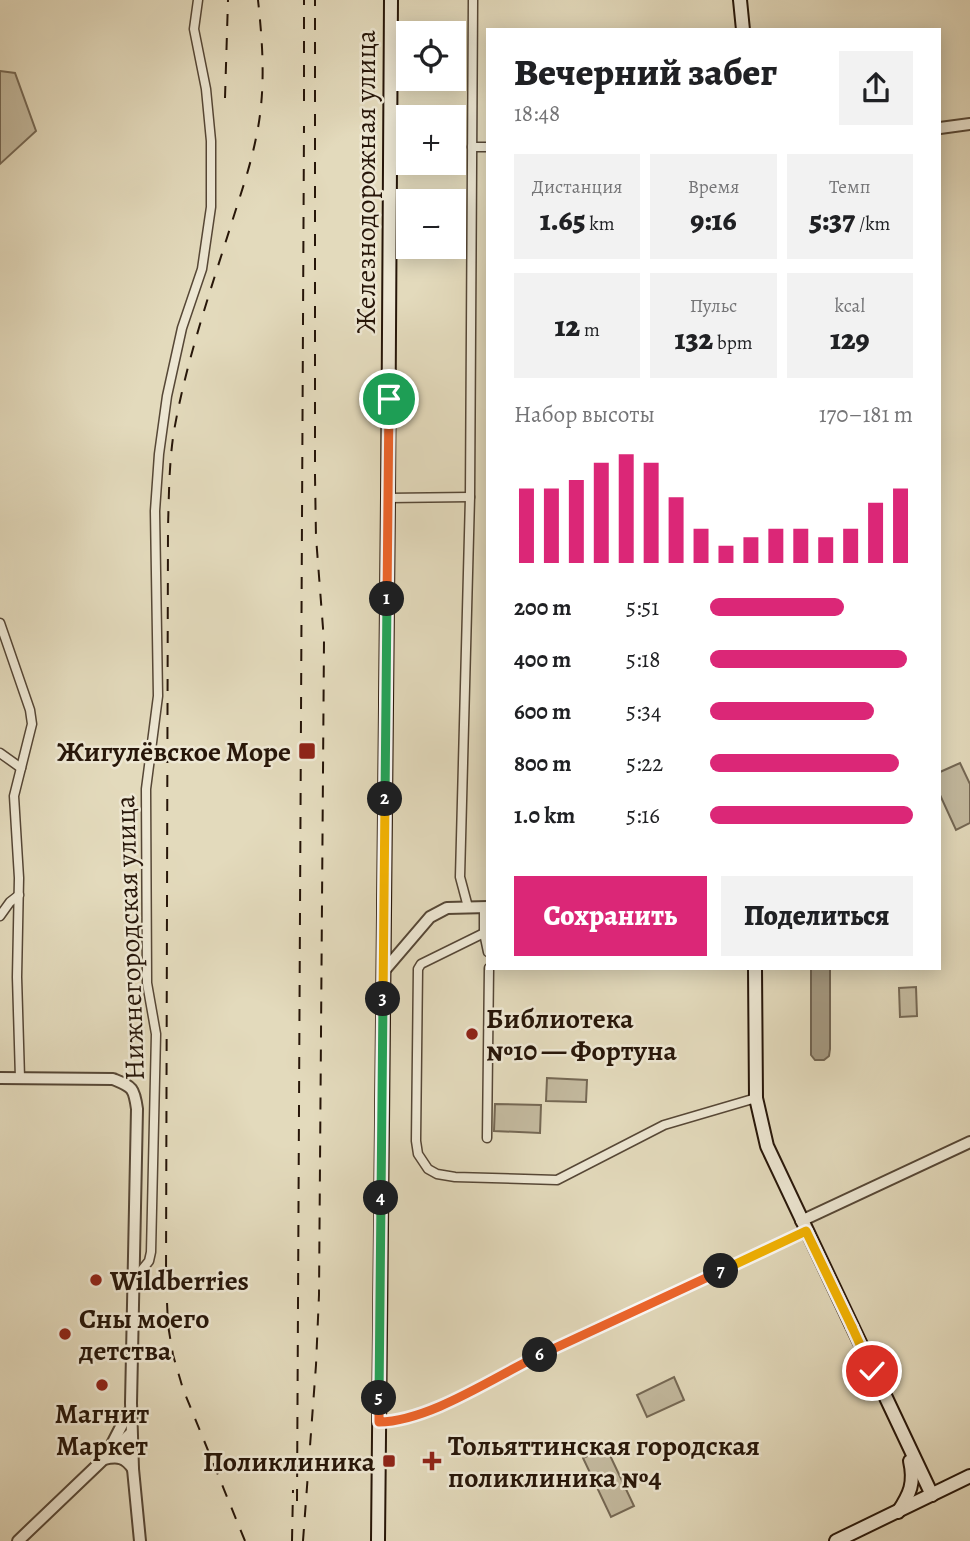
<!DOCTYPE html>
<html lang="ru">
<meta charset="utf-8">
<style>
body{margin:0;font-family:Alegreya,serif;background:#f2f2f2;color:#202124;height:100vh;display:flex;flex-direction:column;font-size:26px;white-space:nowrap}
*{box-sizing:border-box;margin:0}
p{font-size:23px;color:#757577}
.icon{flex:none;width:38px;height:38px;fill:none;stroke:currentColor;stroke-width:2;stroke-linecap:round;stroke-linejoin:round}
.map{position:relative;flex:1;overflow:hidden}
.panel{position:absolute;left:486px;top:28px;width:455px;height:942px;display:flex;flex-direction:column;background:#fff;border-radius:0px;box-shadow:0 4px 18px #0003}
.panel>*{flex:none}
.fabs{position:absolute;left:396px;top:21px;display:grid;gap:14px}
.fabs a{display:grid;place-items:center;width:70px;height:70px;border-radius:0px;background:#fff;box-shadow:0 4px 18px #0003;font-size:35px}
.pin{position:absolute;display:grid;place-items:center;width:60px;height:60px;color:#fff;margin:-30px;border:4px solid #fff;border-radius:50%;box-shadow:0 2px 7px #0007}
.km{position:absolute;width:35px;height:35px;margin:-18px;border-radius:50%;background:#222;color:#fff;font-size:19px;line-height:35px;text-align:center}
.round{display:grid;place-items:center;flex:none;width:74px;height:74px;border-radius:0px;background:#f2f2f2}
.summary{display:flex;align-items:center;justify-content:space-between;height:119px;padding:0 28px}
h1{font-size:38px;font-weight:800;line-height:52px}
.stats{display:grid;grid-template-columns:repeat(3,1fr);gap:10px;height:119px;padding:7px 28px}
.stats div{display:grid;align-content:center;border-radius:0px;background:#f2f2f2;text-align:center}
.stats b{font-size:30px;font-weight:800}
.stats small{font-size:19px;font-weight:400}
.stats p{font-size:19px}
.chart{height:196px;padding:14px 28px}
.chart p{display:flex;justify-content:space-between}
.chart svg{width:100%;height:126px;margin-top:7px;stroke:#db2777;stroke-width:6}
.action{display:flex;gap:14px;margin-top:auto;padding:14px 28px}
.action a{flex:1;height:80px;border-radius:0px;background:#db2777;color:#fff;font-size:28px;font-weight:800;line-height:80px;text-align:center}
.action a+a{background:#f2f2f2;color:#202124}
ul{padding:0 28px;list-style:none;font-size:23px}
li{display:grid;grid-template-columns:112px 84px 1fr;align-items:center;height:52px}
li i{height:18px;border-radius:9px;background:#db2777}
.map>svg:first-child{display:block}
.green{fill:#c3b99e;stroke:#756854;stroke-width:2}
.water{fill:#a3977f;stroke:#716350;stroke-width:2}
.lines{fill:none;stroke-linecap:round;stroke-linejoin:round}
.minor-casing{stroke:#564736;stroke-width:11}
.tertiary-casing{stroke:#564736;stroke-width:14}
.secondary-casing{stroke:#271609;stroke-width:16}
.minor{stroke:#ede7d3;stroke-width:8}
.tertiary{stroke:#ede7d3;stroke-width:10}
.secondary{stroke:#ede7d3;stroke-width:12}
.rail{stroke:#271609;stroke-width:2;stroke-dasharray:12 12;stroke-linecap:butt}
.split-1-casing{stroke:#fff;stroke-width:14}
.split-2-casing{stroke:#fff;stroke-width:14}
.split-3-casing{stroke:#fff;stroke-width:14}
.split-4-casing{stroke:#fff;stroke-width:14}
.split-5-casing{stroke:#fff;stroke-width:14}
.split-6-casing{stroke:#fff;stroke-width:14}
.split-7-casing{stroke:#fff;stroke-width:14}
.split-8-casing{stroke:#fff;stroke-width:14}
.split-9-casing{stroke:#fff;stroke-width:14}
.split-1{stroke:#f0652b;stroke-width:9}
.split-2{stroke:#22a559;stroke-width:9}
.split-3{stroke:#f5b400;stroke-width:9}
.split-4{stroke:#22a559;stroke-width:9}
.split-5{stroke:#22a559;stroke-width:9}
.split-6{stroke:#f0652b;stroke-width:9}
.split-7{stroke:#f0652b;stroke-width:9}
.split-8{stroke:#f5b400;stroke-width:9}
.split-9{stroke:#f5b400;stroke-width:9}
.poi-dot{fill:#8f2418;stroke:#ede7d3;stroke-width:2.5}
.labels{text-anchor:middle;stroke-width:5;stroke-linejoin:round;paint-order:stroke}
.street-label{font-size:28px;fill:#271609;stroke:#ede7d3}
.poi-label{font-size:28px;font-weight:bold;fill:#271609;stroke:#ede7d3;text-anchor:start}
</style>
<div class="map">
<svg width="970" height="1541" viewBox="0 0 970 1541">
<rect width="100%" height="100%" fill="#e3dabc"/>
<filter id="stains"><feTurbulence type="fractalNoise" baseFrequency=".00286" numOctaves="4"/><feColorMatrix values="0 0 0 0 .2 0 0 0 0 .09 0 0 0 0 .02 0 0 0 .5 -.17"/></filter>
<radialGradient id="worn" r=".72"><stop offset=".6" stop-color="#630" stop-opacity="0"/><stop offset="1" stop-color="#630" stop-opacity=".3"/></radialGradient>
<g class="green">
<polygon points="0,71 15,73 36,131 0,164"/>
<polygon points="960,763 970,784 970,823 956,830 940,795 940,772"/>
<polygon points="916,987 917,1016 900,1017 899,988"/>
<polygon points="547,1078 587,1080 586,1102 546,1101"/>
<polygon points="495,1104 541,1105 540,1133 494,1131"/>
<polygon points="674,1377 684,1400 647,1417 637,1395"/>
<polygon points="606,1447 634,1506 611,1517 583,1458"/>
</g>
<polygon class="water" points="811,968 830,968 830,1049 829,1056 824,1060 815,1060 811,1055"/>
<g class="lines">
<defs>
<g id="minor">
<polyline points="472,147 488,147"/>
<polyline points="388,498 470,497"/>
<polyline points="0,623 30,710 32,724 14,796 19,878 17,977 20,1078"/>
<polyline points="0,753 21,768"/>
<polyline points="468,907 460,877 470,497 473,0"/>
<polyline points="484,907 484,933 488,952"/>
<polyline points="0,916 10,902 19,895"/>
<polyline points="484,933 421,964 418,969 416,1141 418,1154 428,1169 437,1174 455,1177 557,1180 664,1125 756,1098"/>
<polyline points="487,1138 489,968"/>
<polyline points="133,1281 149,1261 151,1252 156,1034 147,983 146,789 158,696 155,511 159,454 167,396 182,328 202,269 211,207 211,141 206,89 194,29 198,0"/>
<path d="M379,1422C420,1422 477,1388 513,1368L806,1231"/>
</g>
<g id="tertiary">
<polyline points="940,128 970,124"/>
<polyline points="383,972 430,917 447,908 488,907"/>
<path d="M0,1078L113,1079C132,1087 134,1087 137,1109L131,1403L133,1469L140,1541"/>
<polyline points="801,1221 970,1142"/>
<polyline points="111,1446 128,1413"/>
<path d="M104,1459C118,1456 125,1457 133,1469"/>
<polyline points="18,1541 131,1433"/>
</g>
<g id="secondary">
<polyline points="740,0 743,30"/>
<polyline points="755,968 756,1098 767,1146 932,1495"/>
<path d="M898,1512C910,1494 915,1483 910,1461"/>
<polyline points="378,1541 388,498 391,0"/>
<polyline points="836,1541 970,1476"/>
</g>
</defs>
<use href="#minor" class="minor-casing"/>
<use href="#tertiary" class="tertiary-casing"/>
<use href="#secondary" class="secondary-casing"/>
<use href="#minor" class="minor"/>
<use href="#tertiary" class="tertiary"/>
<use href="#secondary" class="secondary"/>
<g class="rail">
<polyline points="225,98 228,0"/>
<polyline points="304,101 304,0"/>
<polyline points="297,1501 304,126"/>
<path d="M245,1541L183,1389L173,1355L168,1325L166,1279L168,527C169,495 169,462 174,431C186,362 210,292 231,225C240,196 250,168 256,138C266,92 263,46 258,0"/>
<polyline points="292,1541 293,1490"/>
<polyline points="303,1541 316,1365 319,1295 324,641 316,537 315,476 315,0"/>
</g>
</g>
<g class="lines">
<defs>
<polyline id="split-1" points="387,599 389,399"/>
<polyline id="split-2" points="385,799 387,599"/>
<polyline id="split-3" points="383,999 385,799"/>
<polyline id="split-4" points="381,1198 383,999"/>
<polyline id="split-5" points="379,1398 381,1198"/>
<path id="split-6" d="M379,1398V1422C430,1421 494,1377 540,1355"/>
<polyline id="split-7" points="540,1355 721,1271"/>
<polyline id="split-8" points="721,1271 806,1231 852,1327"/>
<polyline id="split-9" points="852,1327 872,1371"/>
</defs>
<use href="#split-1" class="split-1-casing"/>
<use href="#split-2" class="split-2-casing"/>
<use href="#split-3" class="split-3-casing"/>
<use href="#split-4" class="split-4-casing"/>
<use href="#split-5" class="split-5-casing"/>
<use href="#split-6" class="split-6-casing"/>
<use href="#split-7" class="split-7-casing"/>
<use href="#split-8" class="split-8-casing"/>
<use href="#split-9" class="split-9-casing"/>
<use href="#split-1" class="split-1"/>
<use href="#split-2" class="split-2"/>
<use href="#split-3" class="split-3"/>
<use href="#split-4" class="split-4"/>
<use href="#split-5" class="split-5"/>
<use href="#split-6" class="split-6"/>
<use href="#split-7" class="split-7"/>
<use href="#split-8" class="split-8"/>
<use href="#split-9" class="split-9"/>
</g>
<g class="poi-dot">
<rect x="298" y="742" width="18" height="18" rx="3.5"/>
<circle cx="472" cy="1034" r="7"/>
<circle cx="96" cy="1280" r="7"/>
<circle cx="65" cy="1334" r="7"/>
<circle cx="102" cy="1385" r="7"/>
<rect x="382" y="1454" width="14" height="14" rx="3.5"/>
<path d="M428.5 1450.5h7v7h7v7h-7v7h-7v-7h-7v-7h7z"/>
</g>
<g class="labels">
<g class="street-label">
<text transform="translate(365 182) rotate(-90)" y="10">Железнодорожная улица</text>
<text transform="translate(129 938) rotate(-92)" y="10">Нижнегородская улица</text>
</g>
<g class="poi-label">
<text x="291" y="761" text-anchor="end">Жигулёвское Море</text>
<text x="486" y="1028">Библиотека<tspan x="486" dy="32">№10 — Фортуна</tspan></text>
<text x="110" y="1290">Wildberries</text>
<text x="79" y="1328">Сны моего<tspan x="79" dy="32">детства</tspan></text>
<text x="102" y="1423" text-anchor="middle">Магнит<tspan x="102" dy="32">Маркет</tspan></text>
<text x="448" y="1455">Тольяттинская городская<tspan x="448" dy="32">поликлиника №4</tspan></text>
<text x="375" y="1471" text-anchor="end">Поликлиника</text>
</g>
</g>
<rect width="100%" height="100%" filter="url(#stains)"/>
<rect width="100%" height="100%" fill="url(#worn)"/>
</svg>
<div class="fabs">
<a><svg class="icon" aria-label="locate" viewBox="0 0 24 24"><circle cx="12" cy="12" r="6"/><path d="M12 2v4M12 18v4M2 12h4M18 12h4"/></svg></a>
<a>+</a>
<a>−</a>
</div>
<div class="pin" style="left:389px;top:399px;background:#1e9e55"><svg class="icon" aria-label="arrive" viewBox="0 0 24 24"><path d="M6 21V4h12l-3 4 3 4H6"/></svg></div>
<div class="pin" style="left:872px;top:1371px;background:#d93025"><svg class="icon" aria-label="check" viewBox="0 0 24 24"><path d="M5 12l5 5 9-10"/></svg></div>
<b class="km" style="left:387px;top:599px">1</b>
<b class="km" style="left:385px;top:799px">2</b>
<b class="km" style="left:383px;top:999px">3</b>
<b class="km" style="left:381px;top:1198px">4</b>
<b class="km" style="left:379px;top:1398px">5</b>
<b class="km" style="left:540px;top:1355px">6</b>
<b class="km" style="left:721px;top:1271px">7</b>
<section class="panel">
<div class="summary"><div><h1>Вечерний забег</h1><p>18:48</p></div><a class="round"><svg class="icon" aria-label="share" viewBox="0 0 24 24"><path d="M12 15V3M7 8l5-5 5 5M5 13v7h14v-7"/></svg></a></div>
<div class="stats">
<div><p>Дистанция</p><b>1.65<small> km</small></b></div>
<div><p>Время</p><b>9:16</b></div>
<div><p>Темп</p><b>5:37<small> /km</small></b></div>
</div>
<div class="stats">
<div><b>12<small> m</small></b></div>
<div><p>Пульс</p><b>132<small> bpm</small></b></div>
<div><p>kcal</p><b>129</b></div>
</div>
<div class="chart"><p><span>Набор высоты</span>170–181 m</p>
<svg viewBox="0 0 160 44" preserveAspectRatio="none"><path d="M5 44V18M15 44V18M25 44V15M35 44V9M45 44V6M55 44V9M65 44V21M75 44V32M85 44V38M95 44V35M105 44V32M115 44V32M125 44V35M135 44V32M145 44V23M155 44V18"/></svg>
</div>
<ul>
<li><b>200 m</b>5:51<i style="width:66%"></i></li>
<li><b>400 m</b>5:18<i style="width:97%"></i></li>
<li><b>600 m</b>5:34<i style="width:81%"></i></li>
<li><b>800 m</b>5:22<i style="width:93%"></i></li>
<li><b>1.0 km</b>5:16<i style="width:100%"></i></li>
</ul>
<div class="action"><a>Сохранить</a><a>Поделиться</a></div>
</section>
</div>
